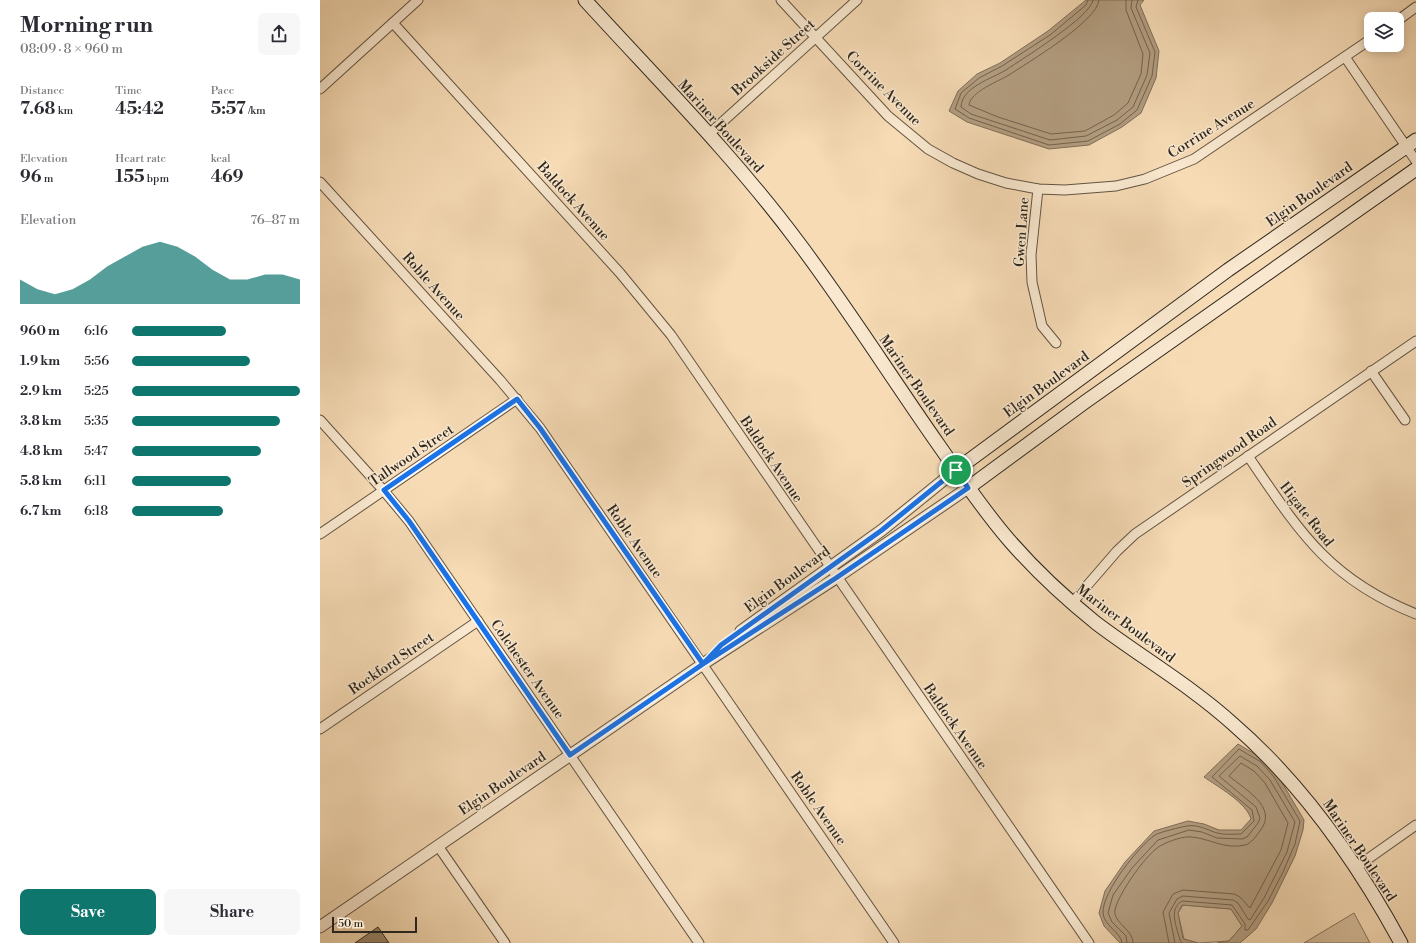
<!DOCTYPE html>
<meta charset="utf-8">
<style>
body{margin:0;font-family:"Libre Bodoni",serif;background:#f7f7f7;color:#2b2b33;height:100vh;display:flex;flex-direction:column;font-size:15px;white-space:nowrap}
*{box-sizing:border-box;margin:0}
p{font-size:13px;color:#7c7c81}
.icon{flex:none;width:22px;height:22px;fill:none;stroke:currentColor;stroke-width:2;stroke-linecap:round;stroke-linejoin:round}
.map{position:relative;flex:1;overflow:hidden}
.panel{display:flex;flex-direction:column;background:#fff;width:320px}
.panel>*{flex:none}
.fabs{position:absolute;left:1044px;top:12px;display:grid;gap:8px}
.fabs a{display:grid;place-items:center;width:40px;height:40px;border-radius:8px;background:#fff;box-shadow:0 2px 10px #0003;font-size:20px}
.scale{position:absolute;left:12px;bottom:10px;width:85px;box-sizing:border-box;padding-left:4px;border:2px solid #30271d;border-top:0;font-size:11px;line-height:14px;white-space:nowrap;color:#30271d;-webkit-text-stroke:3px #f9e8cf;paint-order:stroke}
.pin{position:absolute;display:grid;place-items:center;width:34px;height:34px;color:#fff;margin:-17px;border:2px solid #fff;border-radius:50%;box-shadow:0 1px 4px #0007}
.round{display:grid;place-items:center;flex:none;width:42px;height:42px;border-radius:8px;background:#f7f7f7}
.head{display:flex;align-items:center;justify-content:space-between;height:68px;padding:0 20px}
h1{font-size:22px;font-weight:700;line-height:30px}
.metrics{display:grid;grid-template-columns:repeat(3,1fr);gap:6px;height:68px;padding:4px 20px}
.metrics div{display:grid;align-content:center}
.metrics b{font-size:17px;font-weight:700}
.metrics small{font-size:11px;font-weight:400}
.metrics p{font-size:11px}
.chart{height:112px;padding:8px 20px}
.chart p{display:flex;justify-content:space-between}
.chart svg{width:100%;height:72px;margin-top:4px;fill:#0f766e;opacity:.7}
.cta{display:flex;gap:8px;margin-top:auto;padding:8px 20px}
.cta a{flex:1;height:46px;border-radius:8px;background:#0f766e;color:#fff;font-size:16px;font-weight:700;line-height:46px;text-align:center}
.cta a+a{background:#f7f7f7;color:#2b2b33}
ul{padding:0 20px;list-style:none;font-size:13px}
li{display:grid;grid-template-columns:64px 48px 1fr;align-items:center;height:30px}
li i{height:10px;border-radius:5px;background:#0f766e}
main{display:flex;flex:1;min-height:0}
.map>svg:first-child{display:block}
.green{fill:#d4bc9b;stroke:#82725c}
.water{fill:#b39e81;stroke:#7f6e59}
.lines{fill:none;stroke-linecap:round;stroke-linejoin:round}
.shore{stroke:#72624f;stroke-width:1}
.building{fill:#97856c;stroke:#30271d}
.minor-casing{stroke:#625443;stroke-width:11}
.tertiary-casing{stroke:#625443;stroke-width:13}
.secondary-casing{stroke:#30271d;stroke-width:15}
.minor{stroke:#f9e8cf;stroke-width:9}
.tertiary{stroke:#f9e8cf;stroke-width:11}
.secondary{stroke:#f9e8cf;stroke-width:13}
.route-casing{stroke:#fff;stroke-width:8}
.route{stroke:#1a73e8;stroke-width:5}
.labels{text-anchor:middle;stroke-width:3;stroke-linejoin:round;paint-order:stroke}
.street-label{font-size:14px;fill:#30271d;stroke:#f9e8cf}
</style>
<main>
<section class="panel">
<div class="head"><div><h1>Morning run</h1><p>08:09 · 8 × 960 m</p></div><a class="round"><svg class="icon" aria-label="share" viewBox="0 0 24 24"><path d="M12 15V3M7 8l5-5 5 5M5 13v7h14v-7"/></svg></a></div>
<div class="metrics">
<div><p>Distance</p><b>7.68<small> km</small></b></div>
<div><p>Time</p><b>45:42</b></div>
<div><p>Pace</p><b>5:57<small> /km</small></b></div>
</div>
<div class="metrics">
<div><p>Elevation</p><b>96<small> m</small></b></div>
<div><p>Heart rate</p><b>155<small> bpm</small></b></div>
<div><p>kcal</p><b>469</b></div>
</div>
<div class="chart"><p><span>Elevation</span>76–87 m</p>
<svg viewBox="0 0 160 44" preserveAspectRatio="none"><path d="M0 44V29L10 35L20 38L30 35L40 29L50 21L60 15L70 9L80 6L90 9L100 15L110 23L120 29L130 29L140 26L150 26L160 29V44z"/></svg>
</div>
<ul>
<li><b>960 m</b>6:16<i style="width:56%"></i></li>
<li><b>1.9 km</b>5:56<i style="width:70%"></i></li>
<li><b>2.9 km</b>5:25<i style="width:100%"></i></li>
<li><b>3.8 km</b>5:35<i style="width:88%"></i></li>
<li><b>4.8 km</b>5:47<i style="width:77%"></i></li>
<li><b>5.8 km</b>6:11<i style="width:59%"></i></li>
<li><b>6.7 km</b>6:18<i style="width:54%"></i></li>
</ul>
<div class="cta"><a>Save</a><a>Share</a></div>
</section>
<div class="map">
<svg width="1096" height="943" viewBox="0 0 1096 943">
<rect width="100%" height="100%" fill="#f6dbb5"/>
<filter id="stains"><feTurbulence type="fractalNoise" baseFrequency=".005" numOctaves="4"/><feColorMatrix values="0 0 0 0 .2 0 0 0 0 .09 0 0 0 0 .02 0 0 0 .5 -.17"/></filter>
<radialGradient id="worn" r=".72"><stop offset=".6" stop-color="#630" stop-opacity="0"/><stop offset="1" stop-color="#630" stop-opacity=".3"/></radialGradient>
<g class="green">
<polygon points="863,905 911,909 922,926 909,941 878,943 864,939 858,913"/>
<polygon points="1034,913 1050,943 984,943"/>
</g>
<g class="water">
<polygon points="766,0 824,0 820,5 839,51 836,78 821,113 802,127 769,145 729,149 647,122 629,111 638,91 657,74 680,63 728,31"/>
<path d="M918,744L943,759L957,774L984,820L983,830L975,856L952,903L936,929L920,943H897L909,941L922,926L911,909L862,905L858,913L863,939L878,943H800L784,926L779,913L785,891L805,862L834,831L868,821L884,824L899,830H921L931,819C927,803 897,786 884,777Z"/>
</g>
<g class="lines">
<g class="shore">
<polyline points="768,0 766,5 730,35 682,66 659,78 641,93 635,109 649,118 729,145 768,141 800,124 817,110 832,76 835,52 816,7 818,0"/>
<path d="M773,0C772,16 702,59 686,70C671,79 642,87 641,107L651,114L730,140L766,136L797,120L813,107L827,75L830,53L811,8L812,0"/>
<path d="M779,0C778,21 707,63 689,75C679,81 650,92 649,105L678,117L731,134L765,131L794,115L808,103L821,74L823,54L806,10V0"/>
<path d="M802,943C801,932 784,926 783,913C782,892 819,846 835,835C840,832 861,827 867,826C878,824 887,830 897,833C904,835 914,834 921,834L934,821L932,810L892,777L919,749L941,762L954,777L980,821L975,844L963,872L948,901L928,930H925V924L912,905L862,901C848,909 857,928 860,940L862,943"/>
<polyline points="807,943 806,936 792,922 788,913 793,895 812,868 838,840 869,830 882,832 897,838 922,839 927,837 938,823 940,818 936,807 899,776 920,756 937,766 950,780 975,822 967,852 944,898 930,920 928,919 918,903 913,900 863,896 857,899 849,913 855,943"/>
<path d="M813,943C813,929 793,923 795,910C798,894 828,851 842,845C849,841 864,836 871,837C889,838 905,850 925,845C932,843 936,836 940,831C959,807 924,789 909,776L921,763L934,771L945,783L968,823L961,850L930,908L920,897L914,894L863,890L853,894L843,912L849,943"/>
</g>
</g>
<polygon class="building" points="58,927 69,943 35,943"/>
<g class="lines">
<defs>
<g id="minor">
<polyline points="461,0 568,116 608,149 633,163 658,174 686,183 718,189 745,190 796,186 825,179 874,159 1051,39"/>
<polyline points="1077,21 1096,7"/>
<polyline points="73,23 300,273 351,335 769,943"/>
<polyline points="1025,57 1096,161"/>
<polyline points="0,89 98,0"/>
<polyline points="388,135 537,0"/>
<polyline points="0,182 180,380 220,428 574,943"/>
<polyline points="718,189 711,255 712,282 722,326 736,343"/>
<polyline points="1051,371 1085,420"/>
<polyline points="0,420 64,491 89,521 379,943"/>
<path d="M928,456C979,531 1008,579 1096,614"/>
<polyline points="0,534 197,399"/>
<polyline points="752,603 797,551 815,534 1096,341"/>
<polyline points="0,729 158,621"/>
<polyline points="118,846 185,943"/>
<polyline points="1035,868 1096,825"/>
</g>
<g id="tertiary">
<polyline points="421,631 562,530 636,470"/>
<polyline points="0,927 383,664 516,578 648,488"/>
</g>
<g id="secondary">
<path d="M265,0C337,79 414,156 478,242C527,307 571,377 618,444C641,477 663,510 689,540C715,570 745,598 776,623C821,657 871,686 913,724C981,783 1038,864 1081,943"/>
<polyline points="636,470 908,270 1096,140"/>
<polyline points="648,488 765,402 1096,169"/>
</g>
</defs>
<use href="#minor" class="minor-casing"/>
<use href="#tertiary" class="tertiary-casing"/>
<use href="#secondary" class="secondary-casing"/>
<use href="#minor" class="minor"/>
<use href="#tertiary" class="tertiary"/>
<use href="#secondary" class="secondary"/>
</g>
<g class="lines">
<defs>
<polyline id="route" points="636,470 562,530 401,645 383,664 250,755 89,521 64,490 197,399 220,428 383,664 516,578 648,488 636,470"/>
</defs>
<use href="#route" class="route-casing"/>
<use href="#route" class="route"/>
</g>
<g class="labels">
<g class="street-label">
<text transform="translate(453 57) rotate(-42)" y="5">Brookside Street</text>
<text transform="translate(564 88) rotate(45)" y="5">Corrine Avenue</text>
<text transform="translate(401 126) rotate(48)" y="5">Mariner Boulevard</text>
<text transform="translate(891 128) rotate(-32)" y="5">Corrine Avenue</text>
<text transform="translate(989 194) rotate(-35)" y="5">Elgin Boulevard</text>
<text transform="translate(254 201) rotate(48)" y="5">Baldock Avenue</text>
<text transform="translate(701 232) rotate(-86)" y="5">Gwen Lane</text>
<text transform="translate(114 286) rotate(48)" y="5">Roble Avenue</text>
<text transform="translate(726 384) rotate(-36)" y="5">Elgin Boulevard</text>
<text transform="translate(597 385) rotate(55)" y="5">Mariner Boulevard</text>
<text transform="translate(909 452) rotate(-35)" y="5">Springwood Road</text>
<text transform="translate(91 455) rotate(-34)" y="5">Tallwood Street</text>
<text transform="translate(452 459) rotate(56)" y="5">Baldock Avenue</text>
<text transform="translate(987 514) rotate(52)" y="5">Higate Road</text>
<text transform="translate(315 541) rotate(55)" y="5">Roble Avenue</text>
<text transform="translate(467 579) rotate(-36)" y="5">Elgin Boulevard</text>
<text transform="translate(806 623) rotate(37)" y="5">Mariner Boulevard</text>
<text transform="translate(71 663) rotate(-34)" y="5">Rockford Street</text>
<text transform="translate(208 669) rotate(55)" y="5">Colchester Avenue</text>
<text transform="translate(636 726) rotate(55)" y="5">Baldock Avenue</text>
<text transform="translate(182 783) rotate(-34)" y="5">Elgin Boulevard</text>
<text transform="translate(499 808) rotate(55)" y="5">Roble Avenue</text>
<text transform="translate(1040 850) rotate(56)" y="5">Mariner Boulevard</text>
</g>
</g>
<rect width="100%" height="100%" filter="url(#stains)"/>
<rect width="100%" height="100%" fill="url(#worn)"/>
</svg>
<div class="fabs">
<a><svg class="icon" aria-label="layers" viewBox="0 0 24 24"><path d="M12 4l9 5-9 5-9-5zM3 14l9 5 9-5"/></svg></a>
</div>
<div class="scale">50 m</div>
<div class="pin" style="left:636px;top:470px;background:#1e9e55"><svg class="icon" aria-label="arrive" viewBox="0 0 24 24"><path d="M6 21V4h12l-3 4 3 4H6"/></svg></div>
</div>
</main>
